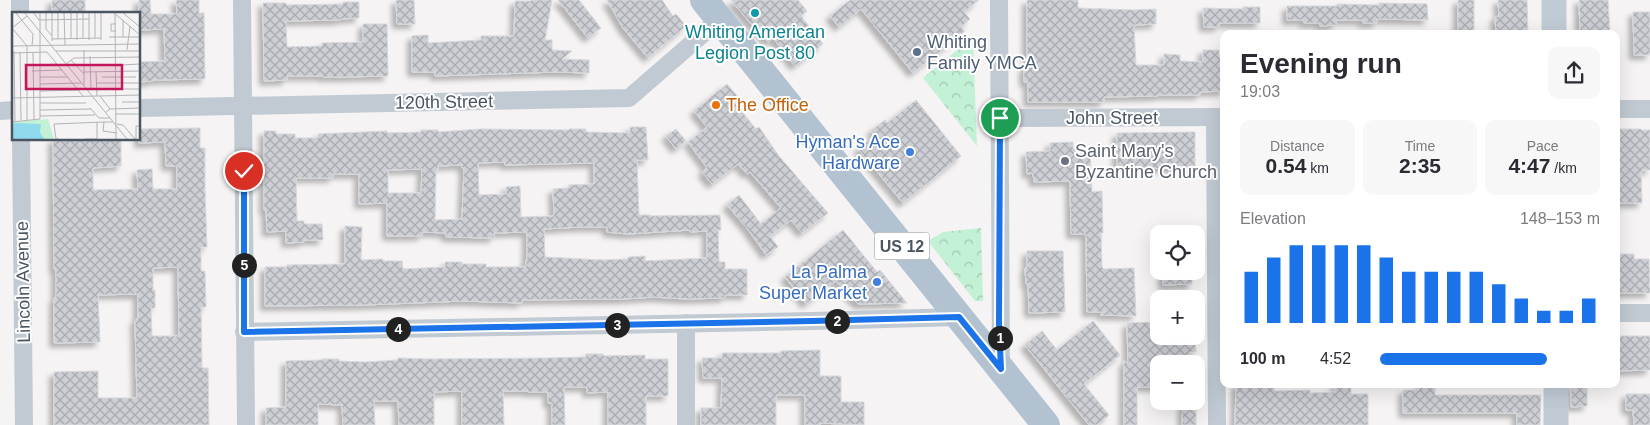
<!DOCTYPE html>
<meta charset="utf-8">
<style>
body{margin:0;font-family:Arial,sans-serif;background:#f7f7f7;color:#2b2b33;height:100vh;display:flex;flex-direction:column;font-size:19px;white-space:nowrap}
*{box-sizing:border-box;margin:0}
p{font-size:16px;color:#7c7c81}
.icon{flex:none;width:28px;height:28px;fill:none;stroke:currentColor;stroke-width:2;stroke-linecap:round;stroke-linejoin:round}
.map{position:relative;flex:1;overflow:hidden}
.details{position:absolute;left:1220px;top:30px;width:400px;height:358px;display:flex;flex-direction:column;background:#fff;border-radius:10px;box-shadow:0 5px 20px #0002}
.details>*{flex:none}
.tools{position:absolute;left:1150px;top:225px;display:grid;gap:10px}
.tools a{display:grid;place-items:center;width:55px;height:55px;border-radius:10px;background:#fff;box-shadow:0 5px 20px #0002;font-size:25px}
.pin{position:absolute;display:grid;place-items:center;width:42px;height:42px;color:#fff;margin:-21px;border:2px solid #fff;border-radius:50%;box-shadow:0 1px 5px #0007}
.km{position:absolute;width:25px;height:25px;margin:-12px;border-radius:50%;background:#222;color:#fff;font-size:14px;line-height:25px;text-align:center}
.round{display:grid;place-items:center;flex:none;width:52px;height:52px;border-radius:10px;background:#f7f7f7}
.summary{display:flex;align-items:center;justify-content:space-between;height:85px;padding:0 20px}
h1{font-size:28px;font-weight:700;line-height:38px}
.stats{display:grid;grid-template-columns:repeat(3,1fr);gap:8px;height:85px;padding:5px 20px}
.stats div{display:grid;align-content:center;border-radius:10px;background:#f7f7f7;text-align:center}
.stats b{font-size:21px;font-weight:700}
.stats small{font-size:14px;font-weight:400}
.stats p{font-size:14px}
.chart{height:140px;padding:10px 20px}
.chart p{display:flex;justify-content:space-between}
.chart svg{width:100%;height:90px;margin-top:5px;stroke:#1a73e8;stroke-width:6}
ul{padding:0 20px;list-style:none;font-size:16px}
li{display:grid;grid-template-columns:80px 60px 1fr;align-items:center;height:38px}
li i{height:12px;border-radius:6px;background:#1a73e8}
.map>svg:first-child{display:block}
.park{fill:url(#park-crowns)}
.building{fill:url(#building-cross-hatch);stroke:#d7d9de;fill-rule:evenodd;filter:url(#shadow)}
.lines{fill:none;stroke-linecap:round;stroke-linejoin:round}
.street{stroke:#c1cad2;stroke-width:18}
.secondary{stroke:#c1cbd6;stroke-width:25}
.primary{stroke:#b3c2d1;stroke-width:28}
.route-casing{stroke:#fff;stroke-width:10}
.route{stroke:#1a73e8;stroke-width:6}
.culture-dot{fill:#0f9aa8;stroke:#fff;stroke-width:2}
.service-dot{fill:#5c6f8a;stroke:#fff;stroke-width:2}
.food-dot{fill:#e8710a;stroke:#fff;stroke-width:2}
.shop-dot{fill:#3f7fe0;stroke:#fff;stroke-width:2}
.worship-dot{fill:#6b7280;stroke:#fff;stroke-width:2}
.labels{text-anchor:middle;stroke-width:4;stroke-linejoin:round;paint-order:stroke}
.shield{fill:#fff;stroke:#808990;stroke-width:1}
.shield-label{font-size:16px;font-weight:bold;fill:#4a5661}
.culture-label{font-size:18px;fill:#0d838f;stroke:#fff}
.service-label{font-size:18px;fill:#4e5e75;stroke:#fff;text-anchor:start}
.street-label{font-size:18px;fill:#4a5661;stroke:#fff}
.food-label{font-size:18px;fill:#c56008;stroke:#fff;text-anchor:start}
.shop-label{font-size:18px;fill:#366cbe;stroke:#fff;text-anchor:end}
.worship-label{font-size:18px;fill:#5b616d;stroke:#fff;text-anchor:start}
.inset-road{fill:none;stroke:#b1b4b9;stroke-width:1}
.view{fill:#c2185b;fill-opacity:0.15;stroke:#c2185b;stroke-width:2.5}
.inset-edge{fill:none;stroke:#4a5661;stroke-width:2.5}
</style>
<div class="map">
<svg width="1650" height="425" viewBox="0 0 1650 425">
<defs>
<pattern id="park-crowns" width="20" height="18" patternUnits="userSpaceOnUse" patternTransform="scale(1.25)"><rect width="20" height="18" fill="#c3f1d5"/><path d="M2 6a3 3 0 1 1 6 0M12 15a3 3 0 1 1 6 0" fill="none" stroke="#a0c6b0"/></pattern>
<pattern id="building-cross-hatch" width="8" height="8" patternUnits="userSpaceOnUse" patternTransform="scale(1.25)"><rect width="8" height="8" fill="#cdcfd5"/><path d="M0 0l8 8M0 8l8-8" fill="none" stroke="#a8abb0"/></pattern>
<filter id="shadow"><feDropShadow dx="-4.5" dy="4.5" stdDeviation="2.5" flood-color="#0004"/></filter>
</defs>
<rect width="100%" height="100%" fill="#f5f3f3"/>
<g class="park">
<polygon points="973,37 977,146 923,78"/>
<polygon points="981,228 983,301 975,301 928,241 943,232"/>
</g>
<g class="building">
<polygon points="52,0 85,0 85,11 52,12"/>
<polygon points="139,0 150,0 151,14 177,14 176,0 199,0 199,13 204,13 205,79 153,80 153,81 139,82 139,62 165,61 164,29 139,30"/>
<polygon points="396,0 414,0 415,24 397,24"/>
<polygon points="531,0 552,0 545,40 552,40 552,50 572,51 562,59 589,60 589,73 557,72 435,76 435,72 412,72 412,36 428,35 428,43 481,40 481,36 514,36 515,1 531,1"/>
<polygon points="558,0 579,0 601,28 588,38"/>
<polygon points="607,0 662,0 673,16 676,14 686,26 648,58 623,28"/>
<polygon points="731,0 798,0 807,11 801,16 823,44 795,66 773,38 768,42 753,24 752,25"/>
<polygon points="850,0 979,0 964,12 970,19 961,27 965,31 913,73 861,9 839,27 830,16"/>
<polygon points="1027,0 1078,0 1078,8 1134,10 1156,9 1156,24 1134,25 1136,65 1164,65 1164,54 1180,55 1180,61 1203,62 1203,50 1219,50 1219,57 1224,57 1224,91 1200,92 1200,95 1158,95 1158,96 1104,97 1104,102 1028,102 1028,82 1024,82 1024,67 1027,67"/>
<rect x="1458" y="0" width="16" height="34"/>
<polygon points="1498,0 1527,0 1528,34 1496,34 1495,17 1499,16"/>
<polygon points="1579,0 1608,0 1610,32 1580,32"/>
<polygon points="343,2 359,2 359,18 341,19 341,20 286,21 287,47 322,46 322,43 363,42 363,24 387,24 388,76 343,77 323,77 323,76 287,76 287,80 264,81 263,3 286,3 286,5 343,4"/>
<polygon points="1379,3 1427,4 1428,20 1377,19 1377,23 1363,23 1363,20 1336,20 1336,25 1320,26 1320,23 1304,23 1304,20 1287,20 1287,6 1337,6 1337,4 1379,5"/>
<polygon points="1243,7 1260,7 1260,23 1219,23 1219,27 1204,27 1203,8 1243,9"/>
<polygon points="1633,12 1650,12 1650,55 1634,55"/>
<polygon points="727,84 739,98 734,102 756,129 759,127 779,156 828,213 802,233 791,220 770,236 778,247 766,255 747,228 727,205 739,195 761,224 781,208 750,172 747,174 738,164 712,184 702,172 707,168 688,142 707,127 694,111"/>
<polygon points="916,100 961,156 903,203 858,149 875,136 871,131 885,120 887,123"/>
<path d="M630,127H646L648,160H637L639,215H650V216L720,215L721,230H718L719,262H725V269H747V295H725V298L686,299L654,297L623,299L522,300V303L463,301L364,305L265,306V267H287V265L345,264V226L362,227L361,260L383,259V261H402L403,269L445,267V262H462V264H486V267H526V260H527V232L494,233V238L446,237V233L422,232V236H387V203L359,204V174H333V178H296L297,221H304V224H322L323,240H304V242L286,243V231L267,232L266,210H264V131H276V134H295V138H318V134L387,131V133L421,132V130H438V132L481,129L569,130V129H586V132L630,133ZM505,162V165L594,163V184L569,185V188L553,189L554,216L521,217L520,186L506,187V194L479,195L478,163ZM462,165V168H464L462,219L435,220L436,170H438V166ZM422,169L421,193H388V170ZM580,227H607V232L628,234L690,230V232L707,231V258L645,261V256L628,257V259L603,260L545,257L544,229Z"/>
<path d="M200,128V148H205V188L207,247H201V271H205L206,307H201L202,368H208L209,425H54V372L98,371V398H137L135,322L136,319H138V294L98,295L100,342L54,343V298H56V269H54L53,139H121V166L93,168V190L138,189L137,170L152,169L153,189H177V166H166L165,142L139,143V129ZM178,267L179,336H152L151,308H155V290H153V268Z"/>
<polygon points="676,129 686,141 676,149 666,136"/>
<polygon points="1616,129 1641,129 1641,130 1650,130 1650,170 1642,170 1641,172 1642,203 1616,203"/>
<polygon points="1195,132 1195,170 1184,170 1184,168 1117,169 1117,133"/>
<polygon points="1073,142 1073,148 1090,148 1092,192 1102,191 1103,233 1101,233 1102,267 1104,269 1134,268 1136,316 1100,315 1105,312 1087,312 1086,236 1085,234 1071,234 1070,181 1034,182 1033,173 1027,174 1026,152 1050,151 1050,143"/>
<polygon points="843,230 877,272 880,270 907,303 858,304 836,281 806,304 785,277"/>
<polygon points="1027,251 1063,251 1065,312 1029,313 1028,284 1026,284 1025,268 1027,268"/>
<polygon points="1618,254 1634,254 1634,259 1649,259 1650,293 1616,293 1616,255"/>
<polygon points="1163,271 1192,271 1192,284 1163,285"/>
<polygon points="1093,321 1120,355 1084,384 1109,415 1097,425 1089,425 1025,345 1042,331 1057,350"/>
<polygon points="1159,322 1159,336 1191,336 1191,339 1195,339 1196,352 1190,352 1190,364 1159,364 1159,387 1137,387 1137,425 1124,425 1124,360 1128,364 1127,323"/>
<polygon points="1616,336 1650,336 1650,370 1616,371"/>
<polygon points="820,350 820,376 841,376 841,402 864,402 864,425 820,423 820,425 805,425 805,395 776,395 776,425 701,425 701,408 721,408 722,378 703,378 702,358 722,358 722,353 781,353 781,351"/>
<polygon points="586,354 603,354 604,356 645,355 645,359 668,359 668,396 646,396 646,425 608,425 608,392 587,393 587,387 564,387 565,425 552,425 552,403 548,403 548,392 528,392 528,391 503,391 504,425 462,425 462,391 434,392 434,425 399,425 398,401 374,401 375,425 343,425 342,405 318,404 318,425 266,425 266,408 286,407 286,361 322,360 322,359 339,359 339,361 365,362 398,360 398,358 428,359 548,358 586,357"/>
<polygon points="1236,384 1274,384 1274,390 1276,391 1310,390 1310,393 1335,392 1335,384 1351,384 1351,394 1368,394 1368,425 1235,425"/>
<polygon points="1419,384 1435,384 1435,395 1541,395 1540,425 1517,425 1517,413 1403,413 1403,390 1419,390"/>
<polygon points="1571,384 1587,384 1587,406 1571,407"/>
<polygon points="1626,394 1650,394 1650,425 1634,425 1633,410 1626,410"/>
<polygon points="1183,401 1196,401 1196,425 1182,425"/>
</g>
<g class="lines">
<g class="street">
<polyline points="20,0 20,14"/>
<polyline points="242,0 246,425"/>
<polyline points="999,0 1001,369"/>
<polyline points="139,108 629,98 720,19"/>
<polyline points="1616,109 1650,109"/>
<polyline points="0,111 14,110"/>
<polyline points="1215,117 1217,425"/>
<polyline points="1001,118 1224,117"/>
<polyline points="21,139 24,425"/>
<polyline points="1616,313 1650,313"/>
<polyline points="686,323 686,425"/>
<polyline points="244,332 812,321 959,317"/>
</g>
<g class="secondary">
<polyline points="1554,0 1554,34"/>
<polyline points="1556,384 1556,425"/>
</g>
<polyline class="primary" points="704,0 1046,425"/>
</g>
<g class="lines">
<defs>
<polyline id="route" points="244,171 244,332 812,321 959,317 1001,369 999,324 1000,118"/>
</defs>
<use href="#route" class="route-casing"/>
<use href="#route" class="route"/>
</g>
<circle class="culture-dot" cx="755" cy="13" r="5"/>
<circle class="service-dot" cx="917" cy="52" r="5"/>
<circle class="food-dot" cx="716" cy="105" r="5"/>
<g class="shop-dot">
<circle cx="910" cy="152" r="5"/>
<circle cx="877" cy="282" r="5"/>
</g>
<circle class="worship-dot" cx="1065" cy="161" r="5"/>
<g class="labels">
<rect class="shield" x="874.5" y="232.5" width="55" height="27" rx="4"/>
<g class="shield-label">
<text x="902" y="252">US 12</text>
</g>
<g class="culture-label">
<text x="755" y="38">Whiting American<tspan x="755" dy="21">Legion Post 80</tspan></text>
</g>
<g class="service-label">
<text x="927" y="48">Whiting<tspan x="927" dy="21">Family YMCA</tspan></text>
</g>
<g class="street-label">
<text transform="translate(444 102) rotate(-1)" y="6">120th Street</text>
<text x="1112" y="124">John Street</text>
<text transform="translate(23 282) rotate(-91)" y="6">Lincoln Avenue</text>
</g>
<g class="food-label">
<text x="726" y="111">The Office</text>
</g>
<g class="shop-label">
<text x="900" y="148">Hyman's Ace<tspan x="900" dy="21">Hardware</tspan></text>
<text x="867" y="278">La Palma<tspan x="867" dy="21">Super Market</tspan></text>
</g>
<g class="worship-label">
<text x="1075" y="157">Saint Mary's<tspan x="1075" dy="21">Byzantine Church</tspan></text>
</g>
</g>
<g transform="translate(12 12)">
<rect width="128" height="128" fill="#f5f3f3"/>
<path d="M36,107L42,127H0V110Z" fill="#c3f1d5"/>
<path d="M2,111L29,112L28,120L32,127H0Z" fill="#90daee"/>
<path class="inset-road" d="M3,0L21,22L20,34M12,0L115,127M21,0L27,8L77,7M34,0V17L40,24M40,0V29M46,0V27M52,0L53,33M59,0V27M65,0V28M71,0V26M83,0V26M89,0V28M101,0L128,23M110,0L128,15M103,2L104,127M111,8V25M104,12H99V19H104M0,16L15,34V108M0,16L15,4M97,25H128M40,27L89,26M77,28V0M0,34L128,32M72,38V73M115,38L118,14M2,39L3,109M44,39H128M8,40L9,108M21,40L22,107M0,41L35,40L71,84M78,44L79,77H84M59,48L72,62M54,52L62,46L128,45M28,53L45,52M78,53H98M110,53L128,52M20,59L50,58M72,60L128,59M84,60L85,84M28,65H55M90,65H124M84,71H128M28,72L69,71M90,77H128M28,79L66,78M88,84L98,97M0,86L128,83M110,90H128M28,91H74M78,96L87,106H98M28,98L79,97M93,101L98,97L128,96M104,102H128M28,104L83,103M0,110L28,107V0M101,110H92L91,119L105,121M105,112L111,113L123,127M47,127H44L42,112L92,110M73,127H85V110M124,127V114H128"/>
<path class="view" d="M14,53H110V77H14Z"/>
<rect width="128" height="128" class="inset-edge"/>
</g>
</svg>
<div class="tools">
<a><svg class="icon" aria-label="locate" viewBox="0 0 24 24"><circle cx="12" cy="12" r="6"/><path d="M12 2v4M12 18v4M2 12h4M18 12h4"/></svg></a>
<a>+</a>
<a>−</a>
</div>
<div class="pin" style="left:1000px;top:118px;background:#1e9e55"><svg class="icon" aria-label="arrive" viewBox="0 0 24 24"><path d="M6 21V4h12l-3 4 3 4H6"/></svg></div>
<div class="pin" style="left:244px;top:171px;background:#d93025"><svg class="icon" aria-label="check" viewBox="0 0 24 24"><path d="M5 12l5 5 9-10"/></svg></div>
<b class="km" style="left:1000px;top:338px">1</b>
<b class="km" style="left:837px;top:321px">2</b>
<b class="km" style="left:617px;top:325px">3</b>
<b class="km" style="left:398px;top:329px">4</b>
<b class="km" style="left:244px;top:265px">5</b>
<section class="details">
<div class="summary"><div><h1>Evening run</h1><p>19:03</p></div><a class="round"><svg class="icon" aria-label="share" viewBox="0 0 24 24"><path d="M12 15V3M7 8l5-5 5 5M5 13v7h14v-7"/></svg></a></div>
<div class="stats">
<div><p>Distance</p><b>0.54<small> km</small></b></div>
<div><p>Time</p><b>2:35</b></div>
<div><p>Pace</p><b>4:47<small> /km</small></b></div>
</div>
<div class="chart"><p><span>Elevation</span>148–153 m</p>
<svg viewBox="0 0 160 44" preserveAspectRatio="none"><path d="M5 44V19M15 44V12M25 44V6M35 44V6M45 44V6M55 44V6M65 44V12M75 44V19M85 44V19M95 44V19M105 44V19M115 44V25M125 44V32M135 44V38M145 44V38M155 44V32"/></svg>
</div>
<ul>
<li><b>100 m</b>4:52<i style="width:76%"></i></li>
</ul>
</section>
</div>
